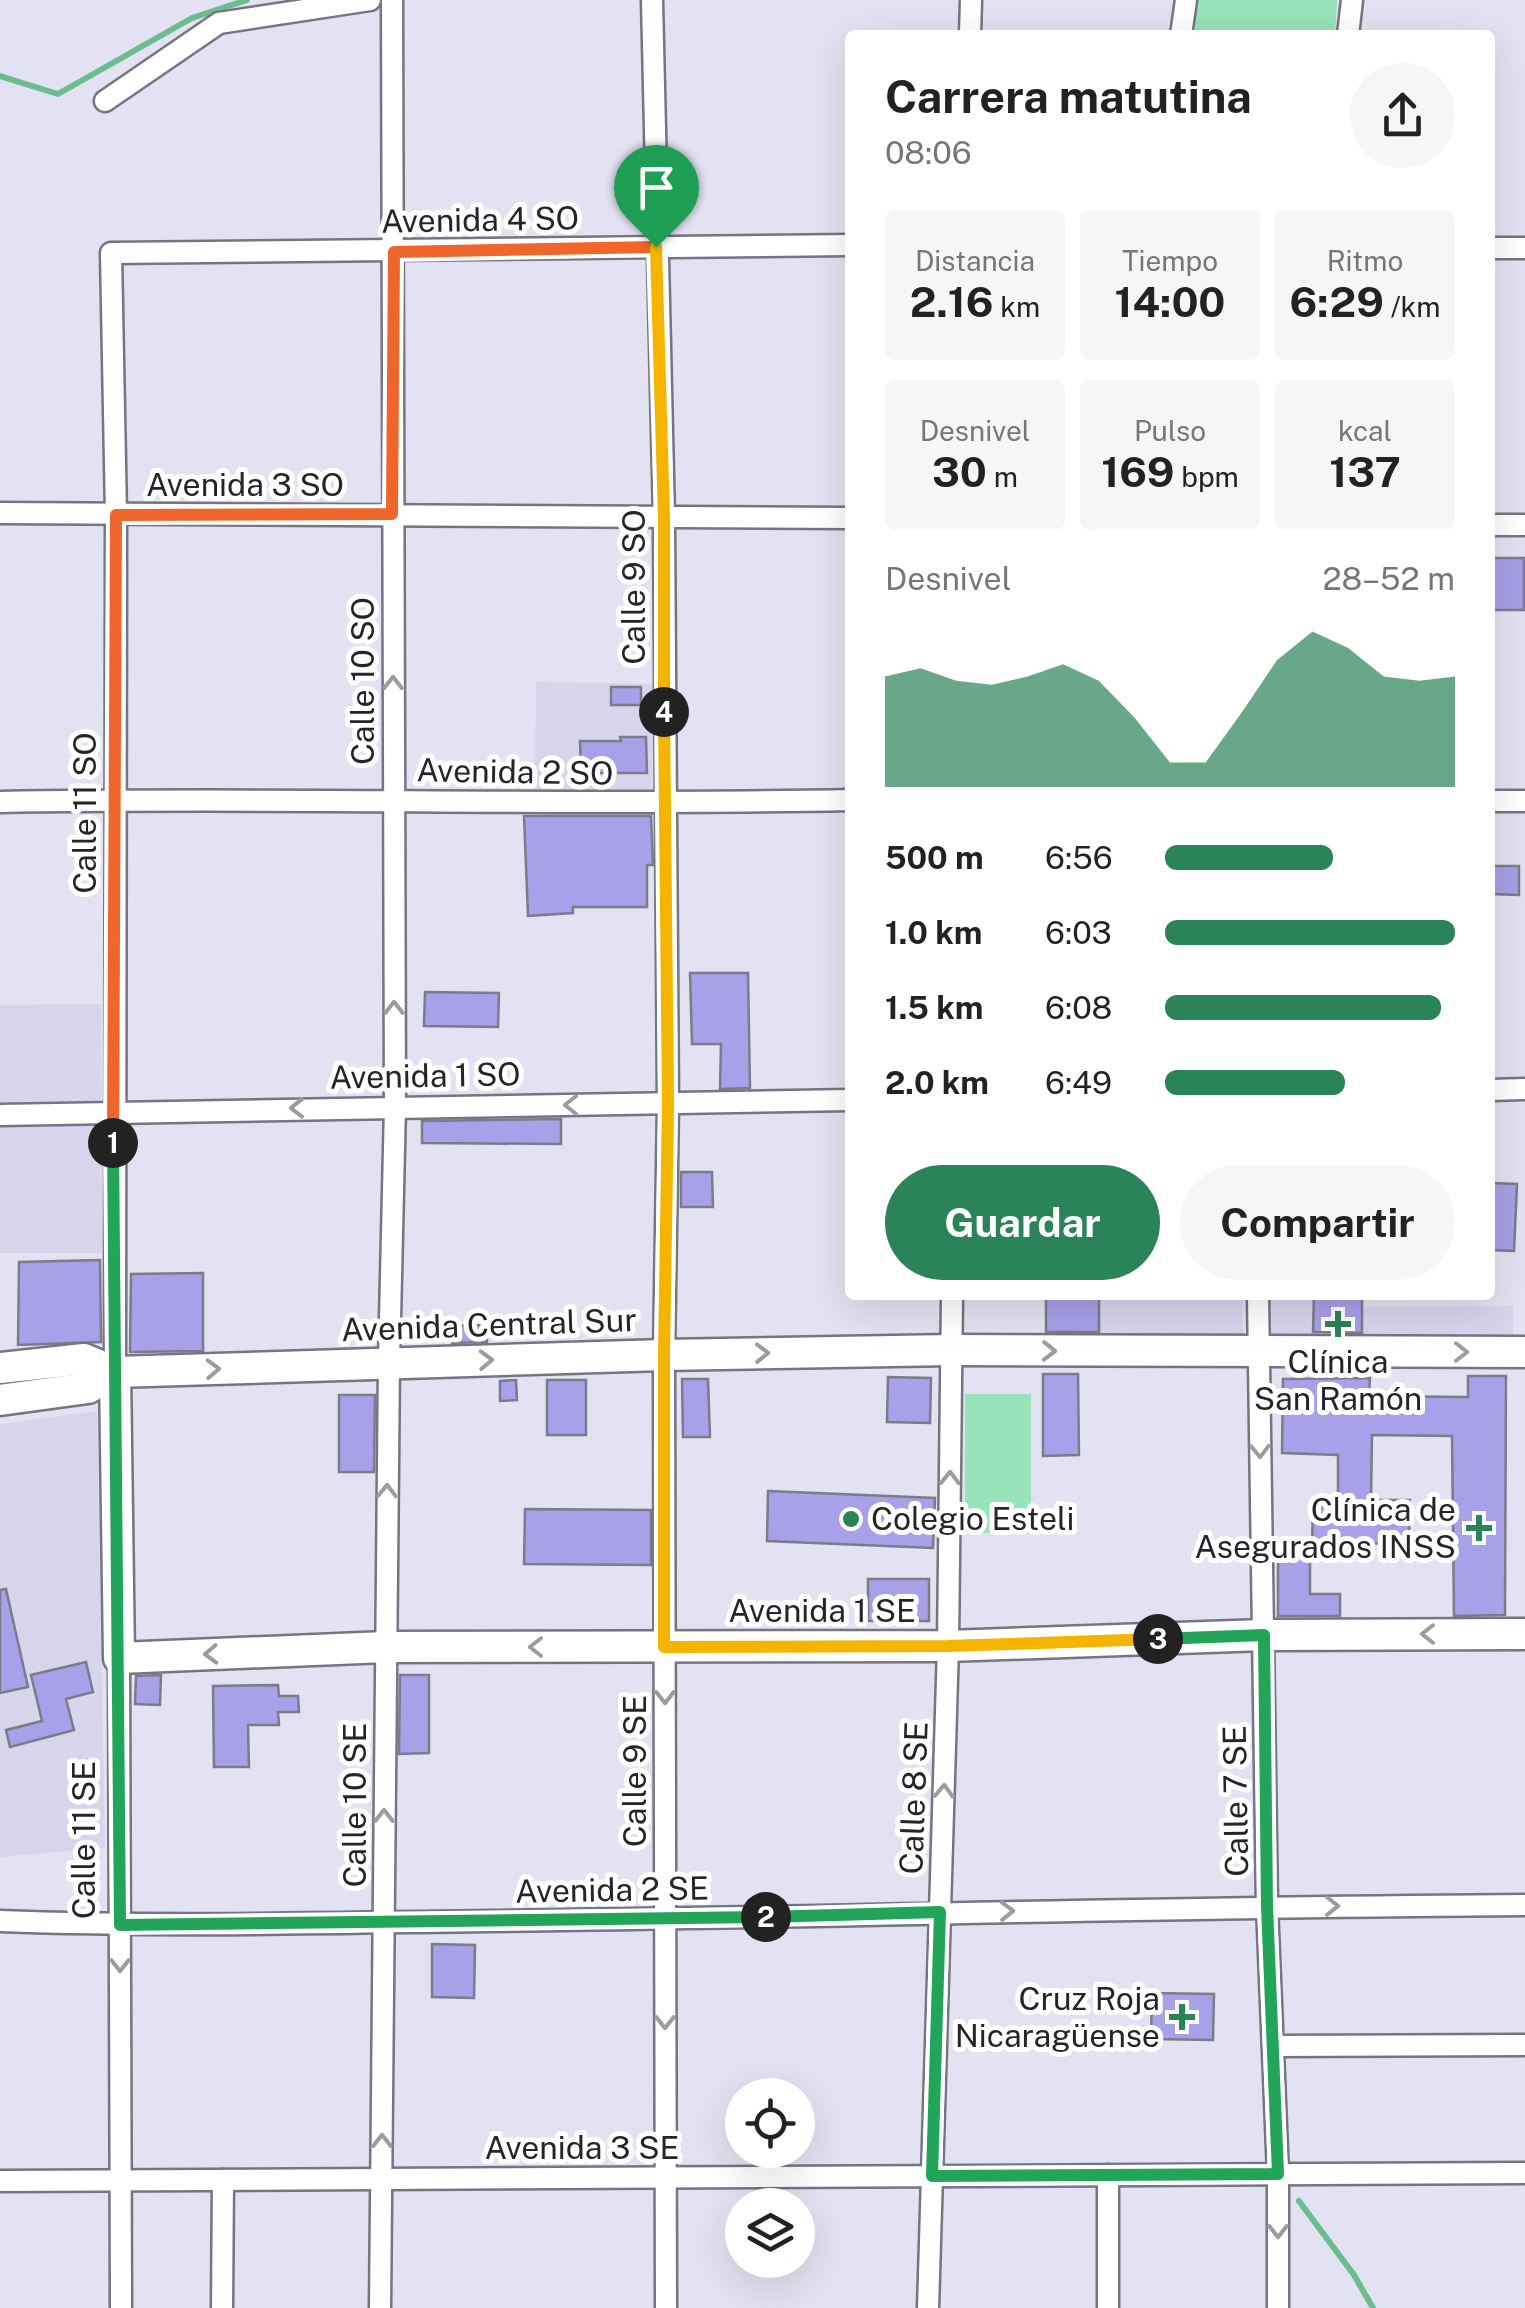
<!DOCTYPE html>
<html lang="es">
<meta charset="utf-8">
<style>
body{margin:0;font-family:"Public Sans",sans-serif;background:#f6f6f6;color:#222;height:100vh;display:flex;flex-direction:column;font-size:38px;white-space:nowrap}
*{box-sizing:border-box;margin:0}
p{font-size:32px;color:#767676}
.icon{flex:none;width:55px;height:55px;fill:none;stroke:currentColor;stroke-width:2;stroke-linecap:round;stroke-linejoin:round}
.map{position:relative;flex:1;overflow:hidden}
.side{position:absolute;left:845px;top:30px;width:650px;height:1270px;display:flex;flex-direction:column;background:#fff;border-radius:10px;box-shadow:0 10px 40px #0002}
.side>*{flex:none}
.tools{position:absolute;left:725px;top:2078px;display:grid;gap:20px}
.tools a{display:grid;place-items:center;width:90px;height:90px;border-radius:50%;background:#fff;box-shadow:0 10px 40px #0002;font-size:50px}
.pin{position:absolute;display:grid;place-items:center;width:85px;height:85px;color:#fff;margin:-102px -42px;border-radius:50% 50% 50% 0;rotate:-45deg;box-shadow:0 0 10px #0007}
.pin .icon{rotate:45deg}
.km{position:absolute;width:50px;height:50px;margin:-25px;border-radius:50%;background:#222;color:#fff;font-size:28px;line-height:50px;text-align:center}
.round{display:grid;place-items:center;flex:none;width:105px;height:105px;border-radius:52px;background:#f6f6f6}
.headline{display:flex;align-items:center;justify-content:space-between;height:170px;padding:0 40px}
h1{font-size:45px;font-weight:700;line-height:75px}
.metrics{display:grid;grid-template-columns:repeat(3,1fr);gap:15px;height:170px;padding:10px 40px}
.metrics div{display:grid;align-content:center;border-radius:10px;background:#f6f6f6;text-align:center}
.metrics b{font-size:42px;font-weight:700}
.metrics small{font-size:28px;font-weight:400}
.metrics p{font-size:28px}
.chart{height:280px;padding:20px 40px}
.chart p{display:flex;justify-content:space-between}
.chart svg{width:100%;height:180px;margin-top:10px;fill:#2b8358;opacity:.7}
.cta{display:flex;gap:20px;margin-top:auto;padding:20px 40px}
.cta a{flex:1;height:115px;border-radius:60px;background:#2b8358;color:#fff;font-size:40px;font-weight:700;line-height:115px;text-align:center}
.cta a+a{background:#f6f6f6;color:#222}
ul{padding:0 40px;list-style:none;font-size:32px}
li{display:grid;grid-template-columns:160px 120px 1fr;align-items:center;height:75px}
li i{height:25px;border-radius:12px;background:#2b8358}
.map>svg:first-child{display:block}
.built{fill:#d7d5ec}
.green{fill:#98e3b7}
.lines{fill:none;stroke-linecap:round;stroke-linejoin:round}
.stream{stroke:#6bbc8e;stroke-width:6}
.building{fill:#a8a0e8;stroke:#7c7b89;stroke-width:2.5}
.street-casing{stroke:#757482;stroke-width:25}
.secondary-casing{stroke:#757482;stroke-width:35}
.street{stroke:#fff;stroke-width:20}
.secondary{stroke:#fff;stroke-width:30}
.oneway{stroke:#9c9c9f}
.split-1-casing{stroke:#fff;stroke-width:20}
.split-2-casing{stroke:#fff;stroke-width:20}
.split-3-casing{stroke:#fff;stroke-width:20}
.split-4-casing{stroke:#fff;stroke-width:20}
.split-5-casing{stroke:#fff;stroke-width:20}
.split-1{stroke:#f0652b;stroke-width:12}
.split-2{stroke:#22a559;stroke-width:12}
.split-3{stroke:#22a559;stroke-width:12}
.split-4{stroke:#f5b400;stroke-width:12}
.split-5{stroke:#f5b400;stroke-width:12}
.poi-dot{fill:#2b8358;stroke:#fff;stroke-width:4}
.labels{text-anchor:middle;stroke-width:10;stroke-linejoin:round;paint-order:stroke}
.street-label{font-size:32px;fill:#24242a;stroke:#fff}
.poi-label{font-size:32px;fill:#24242a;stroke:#fff;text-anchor:end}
</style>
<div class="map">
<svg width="1525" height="2308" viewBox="0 0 1525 2308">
<rect width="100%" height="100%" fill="#e3e2f2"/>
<g class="built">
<polygon points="536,682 654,684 652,791 535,790"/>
<polygon points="101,1004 102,1253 0,1253 0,1005"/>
<polygon points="1099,1298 1242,1298 1243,1339 1099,1340"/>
<polygon points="1271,1299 1314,1299 1313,1340 1271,1339"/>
<polygon points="1513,1306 1513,1338 1362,1340 1362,1307"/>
<polygon points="97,1411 105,1848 0,1857 0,1424"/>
</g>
<g class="green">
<polygon points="1195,0 1337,0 1335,35 1193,35"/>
<rect x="965" y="1394" width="66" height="139"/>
</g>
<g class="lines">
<g class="stream">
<polyline points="0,76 58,94 192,18 247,0"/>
<polyline points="1299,2201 1354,2275 1373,2308"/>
</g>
</g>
<g class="building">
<polygon points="1492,558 1524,558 1524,610 1491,610"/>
<rect x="611" y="687" width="30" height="18"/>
<polygon points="620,737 646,737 647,773 581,773 580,741 621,741"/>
<polygon points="524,816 651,816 653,865 647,865 647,907 573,907 573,913 528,916"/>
<polygon points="1490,866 1519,866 1519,895 1490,894"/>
<polygon points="690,973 748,973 750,1088 720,1089 721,1044 692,1044"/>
<polygon points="425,992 499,993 498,1027 424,1026"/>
<polygon points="561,1119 561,1144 422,1143 422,1121"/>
<polygon points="681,1172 712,1172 713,1207 681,1207"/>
<polygon points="1490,1183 1517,1184 1514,1251 1490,1250"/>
<polygon points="100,1260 101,1342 18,1345 19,1262"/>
<polygon points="203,1273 203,1351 130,1352 131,1274"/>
<rect x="1046" y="1295" width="53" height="37"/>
<polygon points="1314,1295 1362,1295 1362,1333 1313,1332"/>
<polygon points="487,1325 487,1342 452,1343 452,1326"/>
<polygon points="1043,1374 1078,1374 1079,1455 1043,1456"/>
<polygon points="1468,1376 1506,1376 1505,1615 1454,1616 1452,1436 1372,1435 1371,1500 1410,1500 1409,1544 1342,1543 1342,1552 1312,1552 1313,1499 1338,1499 1338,1455 1282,1453 1283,1379 1370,1378 1369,1396 1468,1397"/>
<polygon points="888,1377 931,1378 930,1423 887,1422"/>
<polygon points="682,1379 708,1379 710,1437 683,1437"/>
<polygon points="516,1380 517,1400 500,1401 500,1381"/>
<rect x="547" y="1380" width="39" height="55"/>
<polygon points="339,1395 375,1395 374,1472 339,1472"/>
<polygon points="768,1491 935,1498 933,1548 767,1541"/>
<polygon points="525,1509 651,1510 651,1565 524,1564"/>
<polygon points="1278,1546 1310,1546 1310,1594 1340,1594 1340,1616 1278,1616"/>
<rect x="868" y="1579" width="61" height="42"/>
<polygon points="6,1589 28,1687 0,1693 0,1590"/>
<polygon points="86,1662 93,1692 66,1699 74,1730 10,1747 6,1730 42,1721 31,1675"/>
<polygon points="161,1675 160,1705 135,1704 136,1676"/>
<polygon points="400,1675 429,1675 429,1753 399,1754"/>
<polygon points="278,1685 279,1696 298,1696 299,1712 278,1712 279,1725 248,1725 249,1767 214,1767 213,1686"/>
<polygon points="432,1944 475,1945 474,1998 432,1997"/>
<polygon points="1152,1993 1214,1994 1213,2040 1151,2039"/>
</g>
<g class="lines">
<defs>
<g id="street">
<polyline points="652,0 664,518 668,1105 664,1355 666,2308"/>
<polyline points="970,35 971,0"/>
<polyline points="1181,35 1186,0"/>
<polyline points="1348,35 1352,0"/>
<polyline points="105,101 219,23 370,0"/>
<polyline points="1490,248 1525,248"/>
<polyline points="0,513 850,518"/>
<polyline points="1490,525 1525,525"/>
<polyline points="1490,801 1525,801"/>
<path d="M0,802C283,797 567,806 850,800"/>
<polyline points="1490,1090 1525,1089"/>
<polyline points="0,1115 850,1100"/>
<polyline points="1258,1295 1267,1906 1278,2174 1278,2308"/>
<polyline points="115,1372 116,515 111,253 850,245"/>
<polyline points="119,1658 121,2308"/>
<path d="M0,1921C163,1927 327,1923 490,1921C835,1917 1180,1907 1525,1905"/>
<polyline points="1273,2046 1525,2045"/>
<polyline points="0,2181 1525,2173"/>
<polyline points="222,2308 223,2180"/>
<polyline points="380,2308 389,1362 395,1106 392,0"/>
<polyline points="928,2308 948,1646 952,1295"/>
<polyline points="1108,2308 1108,2175"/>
</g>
<g id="secondary">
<polyline points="0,1368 84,1359 115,1372 664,1355 951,1350 1525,1352"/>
<polyline points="115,1372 119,1658 386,1647 948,1646 1264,1635 1525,1634"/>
<polyline points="0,1400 88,1388 115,1372"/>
</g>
</defs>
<use href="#street" class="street-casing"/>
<use href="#secondary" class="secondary-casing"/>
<use href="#street" class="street"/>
<use href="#secondary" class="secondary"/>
</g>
<defs><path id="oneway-chevron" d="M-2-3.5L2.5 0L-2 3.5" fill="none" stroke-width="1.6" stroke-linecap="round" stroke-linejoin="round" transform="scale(2.5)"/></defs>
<g class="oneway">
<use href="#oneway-chevron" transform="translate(393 683) rotate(-90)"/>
<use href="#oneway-chevron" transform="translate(394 1008) rotate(-90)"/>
<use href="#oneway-chevron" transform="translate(571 1105) rotate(180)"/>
<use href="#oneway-chevron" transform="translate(297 1108) rotate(179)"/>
<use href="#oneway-chevron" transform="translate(1049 1351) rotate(1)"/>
<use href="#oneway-chevron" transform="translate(1461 1352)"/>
<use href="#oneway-chevron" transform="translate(762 1353) rotate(-1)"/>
<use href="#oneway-chevron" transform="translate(486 1360) rotate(-2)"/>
<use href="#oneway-chevron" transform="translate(213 1369) rotate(-2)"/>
<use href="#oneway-chevron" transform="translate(1260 1451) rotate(89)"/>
<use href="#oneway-chevron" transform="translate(950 1478) rotate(-89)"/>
<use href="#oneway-chevron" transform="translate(387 1491) rotate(-89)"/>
<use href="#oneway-chevron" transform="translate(1428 1634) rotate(180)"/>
<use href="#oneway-chevron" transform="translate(536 1647) rotate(-180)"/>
<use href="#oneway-chevron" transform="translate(211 1654) rotate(178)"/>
<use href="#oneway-chevron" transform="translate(665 1697) rotate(90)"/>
<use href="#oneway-chevron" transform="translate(944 1791) rotate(-88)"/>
<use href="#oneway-chevron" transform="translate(384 1816) rotate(-90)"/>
<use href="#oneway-chevron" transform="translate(1332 1906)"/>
<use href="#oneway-chevron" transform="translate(1007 1911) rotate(-1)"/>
<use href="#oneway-chevron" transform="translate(120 1965) rotate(90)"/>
<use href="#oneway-chevron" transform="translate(665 2022) rotate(90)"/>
<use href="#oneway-chevron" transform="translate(382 2141) rotate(-90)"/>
<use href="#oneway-chevron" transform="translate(1278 2231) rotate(90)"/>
</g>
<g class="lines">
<defs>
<polyline id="split-1" points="113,1143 116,515 392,514 394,252 656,247"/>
<polyline id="split-2" points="113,1143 120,1925 766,1917"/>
<polyline id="split-3" points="766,1917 940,1912 932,2176 1278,2174 1267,1906 1264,1635 1158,1639"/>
<polyline id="split-4" points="664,712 668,1105 664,1355 664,1647 948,1646 1158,1639"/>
<polyline id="split-5" points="656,247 664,518 664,712"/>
</defs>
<use href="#split-1" class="split-1-casing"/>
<use href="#split-2" class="split-2-casing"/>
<use href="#split-3" class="split-3-casing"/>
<use href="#split-4" class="split-4-casing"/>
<use href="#split-5" class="split-5-casing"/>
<use href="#split-1" class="split-1"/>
<use href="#split-2" class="split-2"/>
<use href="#split-3" class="split-3"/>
<use href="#split-4" class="split-4"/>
<use href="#split-5" class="split-5"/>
</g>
<g class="poi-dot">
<path d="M1333 1309h10v10h10v10h-10v10h-10v-10h-10v-10h10z"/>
<circle cx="851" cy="1519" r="10"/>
<path d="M1474 1513h10v10h10v10h-10v10h-10v-10h-10v-10h10z"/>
<path d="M1177 2002h10v10h10v10h-10v10h-10v-10h-10v-10h10z"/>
</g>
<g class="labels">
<g class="street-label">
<text transform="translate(480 220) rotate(-1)" y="11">Avenida 4 SO</text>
<text x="245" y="496">Avenida 3 SO</text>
<text transform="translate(634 587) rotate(-90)" y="11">Calle 9 SO</text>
<text transform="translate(363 681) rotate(-90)" y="11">Calle 10 SO</text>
<text transform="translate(515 772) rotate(1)" y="11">Avenida 2 SO</text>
<text transform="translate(85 813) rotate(-90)" y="11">Calle 11 SO</text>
<text transform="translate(425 1076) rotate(-1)" y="11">Avenida 1 SO</text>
<text transform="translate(489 1325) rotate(-2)" y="11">Avenida Central Sur</text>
<text x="822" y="1622">Avenida 1 SE</text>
<text transform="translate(635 1771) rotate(-90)" y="11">Calle 9 SE</text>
<text transform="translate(914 1798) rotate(-88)" y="11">Calle 8 SE</text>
<text transform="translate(1236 1801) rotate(-91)" y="11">Calle 7 SE</text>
<text transform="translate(355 1805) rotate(-90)" y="11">Calle 10 SE</text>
<text transform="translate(84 1840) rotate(-90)" y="11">Calle 11 SE</text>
<text transform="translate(612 1890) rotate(-1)" y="11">Avenida 2 SE</text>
<text x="582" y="2159">Avenida 3 SE</text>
</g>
<g class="poi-label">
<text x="1338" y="1373" text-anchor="middle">Clínica<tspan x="1338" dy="37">San Ramón</tspan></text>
<text x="1456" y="1521">Clínica de<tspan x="1456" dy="37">Asegurados INSS</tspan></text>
<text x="871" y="1530" text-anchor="start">Colegio Esteli</text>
<text x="1160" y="2010">Cruz Roja<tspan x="1160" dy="37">Nicaragüense</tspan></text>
</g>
</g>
</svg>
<div class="tools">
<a><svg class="icon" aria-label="locate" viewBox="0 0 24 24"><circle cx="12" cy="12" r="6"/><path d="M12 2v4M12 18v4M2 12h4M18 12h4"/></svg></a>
<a><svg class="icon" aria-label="layers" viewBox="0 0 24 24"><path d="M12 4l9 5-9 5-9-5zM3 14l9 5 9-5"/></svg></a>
</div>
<div class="pin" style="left:656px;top:247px;background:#1e9e55"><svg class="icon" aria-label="arrive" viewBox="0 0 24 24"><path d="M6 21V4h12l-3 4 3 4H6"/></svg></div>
<b class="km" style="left:113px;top:1143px">1</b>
<b class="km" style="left:766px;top:1917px">2</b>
<b class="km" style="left:1158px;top:1639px">3</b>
<b class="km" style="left:664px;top:712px">4</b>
<section class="side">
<div class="headline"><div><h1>Carrera matutina</h1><p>08:06</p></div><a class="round"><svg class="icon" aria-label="share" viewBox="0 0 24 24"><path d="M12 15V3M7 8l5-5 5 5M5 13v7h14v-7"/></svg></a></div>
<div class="metrics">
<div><p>Distancia</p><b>2.16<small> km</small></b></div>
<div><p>Tiempo</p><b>14:00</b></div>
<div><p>Ritmo</p><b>6:29<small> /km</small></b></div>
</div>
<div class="metrics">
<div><p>Desnivel</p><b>30<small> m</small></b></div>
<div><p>Pulso</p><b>169<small> bpm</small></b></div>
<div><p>kcal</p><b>137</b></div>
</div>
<div class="chart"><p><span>Desnivel</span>28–52 m</p>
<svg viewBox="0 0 160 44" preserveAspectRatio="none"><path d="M0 44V17L10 15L20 18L30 19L40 17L50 14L60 18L70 27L80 38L90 38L100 26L110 13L120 6L130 10L140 17L150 18L160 17V44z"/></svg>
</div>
<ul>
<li><b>500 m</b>6:56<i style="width:58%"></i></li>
<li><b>1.0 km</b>6:03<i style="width:100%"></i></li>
<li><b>1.5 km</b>6:08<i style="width:95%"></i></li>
<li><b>2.0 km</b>6:49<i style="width:62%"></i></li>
</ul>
<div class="cta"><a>Guardar</a><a>Compartir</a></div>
</section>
</div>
